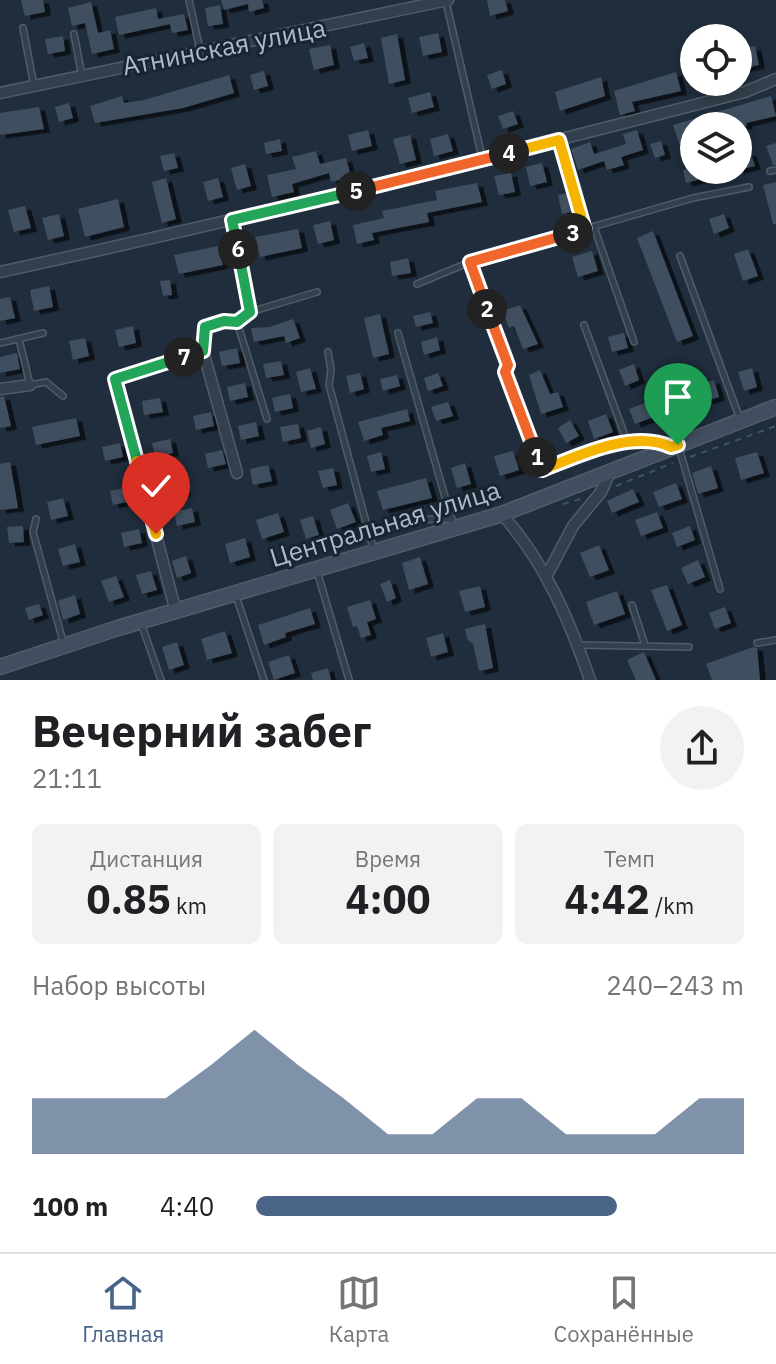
<!DOCTYPE html>
<html lang="ru">
<meta charset="utf-8">
<style>
body{margin:0;font-family:"IBM Plex Sans",sans-serif;background:#f2f2f2;color:#202124;height:100vh;display:flex;flex-direction:column;font-size:30px;white-space:nowrap}
*{box-sizing:border-box;margin:0}
p{font-size:26px;color:#757577}
.icon{flex:none;width:44px;height:44px;fill:none;stroke:currentColor;stroke-width:2;stroke-linecap:round;stroke-linejoin:round}
.map{position:relative;height:680px;overflow:hidden}
.side{display:flex;flex-direction:column;background:#fff;flex:1}
.side>*{flex:none}
.controls{position:absolute;left:680px;top:24px;display:grid;gap:16px}
.controls a{display:grid;place-items:center;width:72px;height:72px;border-radius:50%;background:#fff;box-shadow:0 4px 12px #0003;font-size:40px}
.pin{position:absolute;display:grid;place-items:center;width:68px;height:68px;color:#fff;margin:-82px -34px;border-radius:50% 50% 50% 0;rotate:-45deg;box-shadow:0 0 8px #0007}
.pin .icon{rotate:45deg}
.km{position:absolute;width:40px;height:40px;margin:-20px;border-radius:50%;background:#222;color:#fff;font-size:22px;line-height:40px;text-align:center}
.round{display:grid;place-items:center;flex:none;width:84px;height:84px;border-radius:42px;background:#f2f2f2}
.head{display:flex;align-items:center;justify-content:space-between;height:136px;padding:0 32px}
h1{font-size:44px;font-weight:700;line-height:60px}
.stats{display:grid;grid-template-columns:repeat(3,1fr);gap:12px;height:136px;padding:8px 32px}
.stats div{display:grid;align-content:center;border-radius:12px;background:#f2f2f2;text-align:center}
.stats b{font-size:40px;font-weight:700}
.stats small{font-size:22px;font-weight:400}
.stats p{font-size:22px}
.chart{height:224px;padding:16px 32px}
.chart p{display:flex;justify-content:space-between}
.chart svg{width:100%;height:144px;margin-top:8px;fill:#496487;opacity:.7}
ul{padding:0 32px;list-style:none;font-size:26px}
li{display:grid;grid-template-columns:128px 96px 1fr;align-items:center;height:60px}
li i{height:20px;border-radius:10px;background:#496487}
.dock{display:flex;justify-content:space-around;align-items:center;height:112px;border-top:2px solid #e0e0e0;background:#fff;font-size:22px;color:#757577}
.dock a{display:grid;justify-items:center;gap:4px}
.dock .active{color:#496487}
.map>svg:first-child{display:block}
.building{fill:#3f4f60;filter:url(#shadow)}
.lines{fill:none;stroke-linecap:round;stroke-linejoin:round}
.lane-casing{stroke:#505c69;stroke-width:8}
.street-casing{stroke:#505c69;stroke-width:13}
.secondary-casing{stroke:#505c69;stroke-width:17}
.path{stroke:#3c5757;stroke-width:2;stroke-dasharray:6 6;stroke-linecap:butt}
.lane{stroke:#333f4c;stroke-width:5}
.street{stroke:#333f4c;stroke-width:10}
.secondary{stroke:#404e5f;stroke-width:14}
.split-1-casing{stroke:#fff;stroke-width:16}
.split-2-casing{stroke:#fff;stroke-width:16}
.split-3-casing{stroke:#fff;stroke-width:16}
.split-4-casing{stroke:#fff;stroke-width:16}
.split-5-casing{stroke:#fff;stroke-width:16}
.split-6-casing{stroke:#fff;stroke-width:16}
.split-7-casing{stroke:#fff;stroke-width:16}
.split-8-casing{stroke:#fff;stroke-width:16}
.split-9-casing{stroke:#fff;stroke-width:16}
.split-1{stroke:#f5b400;stroke-width:10}
.split-2{stroke:#f0652b;stroke-width:10}
.split-3{stroke:#f0652b;stroke-width:10}
.split-4{stroke:#f5b400;stroke-width:10}
.split-5{stroke:#f0652b;stroke-width:10}
.split-6{stroke:#22a559;stroke-width:10}
.split-7{stroke:#22a559;stroke-width:10}
.split-8{stroke:#22a559;stroke-width:10}
.split-9{stroke:#f5b400;stroke-width:10}
.labels{text-anchor:middle;stroke-width:6;stroke-linejoin:round;paint-order:stroke}
.street-label{font-size:26px;fill:#adb9c8;stroke:#182430}
</style>
<div class="map">
<svg width="776" height="680" viewBox="0 0 776 680">
<defs>
<filter id="shadow"><feDropShadow dx="6" dy="3.5" stdDeviation="0" flood-color="#0009"/></filter>
</defs>
<rect width="100%" height="100%" fill="#1f2d3c"/>
<g class="building">
<polygon points="21,0 43,0 45,12 25,16"/>
<polygon points="221,0 262,0 264,8 249,12 248,4 224,10"/>
<polygon points="487,0 505,0 508,11 490,16"/>
<polygon points="91,2 98,33 110,30 114,49 92,54 85,23 72,26 68,8"/>
<polygon points="220,5 223,24 208,26 205,8"/>
<polygon points="156,8 158,19 184,14 188,30 172,33 170,24 119,35 115,17"/>
<polygon points="438,33 442,52 423,56 419,37"/>
<polygon points="397,34 405,80 389,84 381,38"/>
<polygon points="63,36 65,51 48,54 45,39"/>
<polygon points="364,43 368,58 354,61 350,47"/>
<polygon points="330,45 334,65 314,70 309,49"/>
<polygon points="755,46 759,65 742,69 738,50"/>
<polygon points="502,70 506,84 492,89 487,75"/>
<polygon points="264,71 268,86 254,90 250,75"/>
<polygon points="676,72 681,91 632,102 635,111 620,115 614,91"/>
<polygon points="229,75 234,93 183,108 95,123 90,106 122,96 124,103 144,100"/>
<polygon points="601,77 605,96 560,111 555,92"/>
<polygon points="430,92 434,107 412,113 408,98"/>
<polygon points="771,96 776,116 746,123 747,126 690,126 694,145 681,149 673,125"/>
<polygon points="69,103 73,118 59,122 55,107"/>
<polygon points="39,107 44,129 0,135 0,113"/>
<polygon points="513,111 518,124 503,129 498,116"/>
<polygon points="368,130 372,146 352,151 348,135"/>
<polygon points="637,130 643,150 621,157 624,165 607,170 604,161 578,170 571,149 590,142 594,154 626,144 623,134"/>
<polygon points="448,134 453,151 434,156 430,139"/>
<polygon points="410,135 416,160 400,164 393,139"/>
<polygon points="280,139 282,151 266,154 264,143"/>
<polygon points="661,141 665,155 655,158 650,144"/>
<polygon points="776,143 776,165 773,165 766,146"/>
<polygon points="316,151 320,164 346,158 351,177 331,182 329,173 292,184 294,192 272,197 267,175 296,169 292,157"/>
<polygon points="750,152 755,166 738,170 738,157"/>
<polygon points="174,153 178,168 164,171 160,156"/>
<polygon points="542,163 547,182 530,186 526,167"/>
<polygon points="245,164 251,186 237,190 231,168"/>
<polygon points="694,168 701,179 686,183 683,170"/>
<polygon points="511,173 515,192 499,195 494,176"/>
<polygon points="166,178 176,219 162,223 152,182"/>
<polygon points="218,178 223,197 208,201 203,182"/>
<polygon points="776,182 776,224 773,224 763,185"/>
<polygon points="477,183 482,202 427,213 429,222 372,233 374,240 357,244 353,225 384,218 382,211 437,200 435,191"/>
<polygon points="568,193 574,211 562,214 558,195"/>
<polygon points="118,199 124,227 85,237 78,209"/>
<polygon points="25,206 31,228 14,232 8,210"/>
<polygon points="59,214 64,236 48,240 42,218"/>
<polygon points="724,214 729,228 714,234 709,219"/>
<polygon points="330,221 334,240 318,244 313,225"/>
<polygon points="298,229 302,248 260,257 255,237"/>
<polygon points="653,231 693,336 677,342 637,238"/>
<polygon points="218,246 223,265 179,274 174,255"/>
<polygon points="748,249 758,276 743,281 734,254"/>
<polygon points="592,251 598,271 578,277 572,257"/>
<polygon points="408,258 411,273 392,276 390,262"/>
<polygon points="170,280 172,295 163,296 160,281"/>
<polygon points="49,286 53,307 34,311 30,290"/>
<polygon points="10,297 15,318 0,321 0,299"/>
<polygon points="520,305 538,344 523,349 514,326 509,328 503,311"/>
<polygon points="430,312 433,323 416,327 413,316"/>
<polygon points="380,314 389,354 373,358 364,318"/>
<polygon points="293,319 300,338 286,343 284,336 254,342 251,328 270,327"/>
<polygon points="133,326 136,343 119,347 115,330"/>
<polygon points="624,333 628,348 612,352 608,337"/>
<polygon points="437,337 440,350 424,355 421,342"/>
<polygon points="85,338 89,356 73,360 69,341"/>
<polygon points="237,348 240,363 222,366 219,352"/>
<polygon points="17,353 20,369 0,373 0,357"/>
<polygon points="281,361 284,375 266,378 263,364"/>
<polygon points="634,364 639,380 625,386 619,370"/>
<polygon points="310,368 316,389 301,392 296,372"/>
<polygon points="752,368 757,387 744,391 738,372"/>
<polygon points="540,370 550,394 558,392 563,407 541,414 529,375"/>
<polygon points="360,373 364,389 350,393 346,376"/>
<polygon points="438,373 443,386 428,391 424,378"/>
<polygon points="397,375 400,386 383,391 380,379"/>
<polygon points="714,380 719,397 706,401 701,384"/>
<polygon points="245,383 248,397 230,401 227,387"/>
<polygon points="683,391 687,408 675,411 671,394"/>
<polygon points="290,394 293,408 275,412 272,398"/>
<polygon points="4,396 11,426 0,428 0,397"/>
<polygon points="160,398 163,412 144,415 142,401"/>
<polygon points="448,402 453,416 436,421 431,407"/>
<polygon points="645,403 651,418 635,424 629,409"/>
<polygon points="407,409 410,421 381,428 383,435 364,441 358,422"/>
<polygon points="211,412 214,426 196,430 193,416"/>
<polygon points="606,414 613,432 594,439 588,421"/>
<polygon points="76,418 80,436 36,445 32,427"/>
<polygon points="570,420 579,436 566,443 558,428"/>
<polygon points="256,422 259,436 241,440 238,426"/>
<polygon points="298,424 301,438 283,442 280,427"/>
<polygon points="321,427 325,444 311,448 307,431"/>
<polygon points="170,439 173,453 155,457 152,443"/>
<polygon points="120,443 123,457 105,461 102,447"/>
<polygon points="222,450 226,464 208,468 205,454"/>
<polygon points="513,451 519,470 500,476 494,456"/>
<polygon points="381,452 385,469 371,472 367,456"/>
<polygon points="757,452 764,473 741,480 735,458"/>
<polygon points="10,462 18,508 0,510 0,464"/>
<polygon points="465,463 471,484 457,488 451,468"/>
<polygon points="268,465 272,481 253,485 250,469"/>
<polygon points="711,466 718,488 698,494 692,473"/>
<polygon points="333,468 337,485 323,488 318,471"/>
<polygon points="426,478 432,498 383,510 377,491"/>
<polygon points="182,479 185,493 167,497 164,483"/>
<polygon points="676,483 682,499 659,507 653,492"/>
<polygon points="129,487 131,501 113,505 110,491"/>
<polygon points="633,489 639,502 612,513 607,501"/>
<polygon points="63,498 68,516 51,520 47,502"/>
<polygon points="348,503 356,522 337,529 330,510"/>
<polygon points="192,508 195,522 177,526 174,512"/>
<polygon points="657,512 663,528 641,536 635,520"/>
<polygon points="278,513 284,532 262,539 256,520"/>
<polygon points="313,516 319,535 306,539 300,520"/>
<polygon points="23,526 24,542 9,543 7,527"/>
<polygon points="690,526 695,540 677,547 672,533"/>
<polygon points="139,529 142,543 124,547 121,533"/>
<polygon points="245,538 250,557 230,563 225,544"/>
<polygon points="75,544 80,562 63,566 58,549"/>
<polygon points="599,545 609,570 590,577 580,553"/>
<polygon points="186,556 191,573 177,578 172,561"/>
<polygon points="420,557 428,584 409,590 402,563"/>
<polygon points="698,560 705,577 688,584 681,568"/>
<polygon points="151,571 157,590 142,594 136,575"/>
<polygon points="116,576 124,597 109,602 101,581"/>
<polygon points="390,580 396,598 387,602 380,584"/>
<polygon points="667,585 682,625 667,631 651,590"/>
<polygon points="480,586 485,607 465,612 459,591"/>
<polygon points="617,591 625,614 594,625 586,602"/>
<polygon points="75,595 80,614 63,620 58,601"/>
<polygon points="370,600 376,619 367,622 371,635 361,638 357,626 353,627 347,607"/>
<polygon points="39,604 43,615 29,620 25,608"/>
<polygon points="725,607 731,623 715,629 709,613"/>
<polygon points="310,608 315,624 285,633 286,637 264,645 258,625"/>
<polygon points="485,624 493,668 479,671 473,644 467,639 465,629"/>
<polygon points="225,631 232,653 207,660 201,639"/>
<polygon points="443,633 448,652 431,657 426,638"/>
<polygon points="177,642 184,665 169,670 162,647"/>
<polygon points="753,647 757,648 760,680 712,680 706,664"/>
<polygon points="644,652 656,680 636,680 627,660"/>
<polygon points="289,655 295,673 274,680 268,662"/>
<polygon points="328,668 331,680 313,680 311,673"/>
</g>
<g class="lines">
<defs>
<g id="lane">
<polyline points="189,0 200,50"/>
<polyline points="446,2 482,157"/>
<polyline points="23,28 34,86"/>
<polyline points="74,34 82,76"/>
<polyline points="559,140 585,230"/>
<polyline points="770,171 776,170"/>
<polyline points="594,227 634,342"/>
<polyline points="680,256 740,419"/>
<polyline points="470,262 508,365"/>
<polyline points="417,284 470,262 693,198 749,187"/>
<polyline points="250,312 317,292"/>
<polyline points="237,322 267,419"/>
<polyline points="584,325 628,444"/>
<polyline points="398,333 454,528"/>
<polyline points="19,339 30,385 46,382 63,396"/>
<polyline points="0,343 43,333"/>
<polyline points="328,352 331,370 329,385 373,548"/>
<polyline points="679,448 720,589"/>
<path d="M542,470C572,459 637,430 666,445"/>
<polyline points="36,519 33,532 64,645"/>
<path d="M369,535C398,523 421,517 452,519"/>
<polyline points="317,571 349,680"/>
<polyline points="236,596 264,680"/>
<polyline points="632,605 645,645"/>
<polyline points="141,623 161,680"/>
<polyline points="757,643 776,640"/>
<polyline points="578,645 689,647"/>
</g>
<g id="street">
<polyline points="0,93 448,0"/>
<path d="M0,272C250,218 497,156 745,92L776,79"/>
<polyline points="203,351 205,327 224,321 237,322 250,312 232,220"/>
<polyline points="0,389 30,385"/>
<path d="M502,514C545,563 569,619 590,680"/>
<polyline points="547,575 573,526 601,492 611,470"/>
<polyline points="176,612 115,379 203,351 237,473"/>
</g>
<polyline id="secondary" points="0,667 118,628 502,514 776,407"/>
</defs>
<use href="#lane" class="lane-casing"/>
<use href="#street" class="street-casing"/>
<use href="#secondary" class="secondary-casing"/>
<g class="path">
<polyline points="506,374 538,461"/>
<polyline points="690,457 776,426"/>
<polyline points="616,486 673,463"/>
<polyline points="563,504 584,498"/>
</g>
<use href="#lane" class="lane"/>
<use href="#street" class="street"/>
<use href="#secondary" class="secondary"/>
</g>
<g class="lines">
<defs>
<path id="split-1" d="M537,457L542,470C578,456 633,429 671,447L678,445"/>
<polyline id="split-2" points="487,309 508,365 505,372 537,457"/>
<polyline id="split-3" points="487,309 470,262 573,233"/>
<polyline id="split-4" points="509,153 559,140 585,230 573,233"/>
<polyline id="split-5" points="356,191 509,153"/>
<polyline id="split-6" points="238,249 232,220 356,191"/>
<polyline id="split-7" points="184,357 203,351 205,327 224,321 237,322 250,312 238,249"/>
<polyline id="split-8" points="137,461 115,379 184,357"/>
<polyline id="split-9" points="137,461 156,534"/>
</defs>
<use href="#split-1" class="split-1-casing"/>
<use href="#split-2" class="split-2-casing"/>
<use href="#split-3" class="split-3-casing"/>
<use href="#split-4" class="split-4-casing"/>
<use href="#split-5" class="split-5-casing"/>
<use href="#split-6" class="split-6-casing"/>
<use href="#split-7" class="split-7-casing"/>
<use href="#split-8" class="split-8-casing"/>
<use href="#split-9" class="split-9-casing"/>
<use href="#split-1" class="split-1"/>
<use href="#split-2" class="split-2"/>
<use href="#split-3" class="split-3"/>
<use href="#split-4" class="split-4"/>
<use href="#split-5" class="split-5"/>
<use href="#split-6" class="split-6"/>
<use href="#split-7" class="split-7"/>
<use href="#split-8" class="split-8"/>
<use href="#split-9" class="split-9"/>
</g>
<g class="labels">
<g class="street-label">
<text transform="translate(224 47) rotate(-11)" y="9">Атнинская улица</text>
<text transform="translate(385 524) rotate(-17)" y="9">Центральная улица</text>
</g>
</g>
</svg>
<div class="controls">
<a><svg class="icon" aria-label="locate" viewBox="0 0 24 24"><circle cx="12" cy="12" r="6"/><path d="M12 2v4M12 18v4M2 12h4M18 12h4"/></svg></a>
<a><svg class="icon" aria-label="layers" viewBox="0 0 24 24"><path d="M12 4l9 5-9 5-9-5zM3 14l9 5 9-5"/></svg></a>
</div>
<div class="pin" style="left:678px;top:445px;background:#1e9e55"><svg class="icon" aria-label="arrive" viewBox="0 0 24 24"><path d="M6 21V4h12l-3 4 3 4H6"/></svg></div>
<div class="pin" style="left:156px;top:534px;background:#d93025"><svg class="icon" aria-label="check" viewBox="0 0 24 24"><path d="M5 12l5 5 9-10"/></svg></div>
<b class="km" style="left:537px;top:457px">1</b>
<b class="km" style="left:487px;top:309px">2</b>
<b class="km" style="left:573px;top:233px">3</b>
<b class="km" style="left:509px;top:153px">4</b>
<b class="km" style="left:356px;top:191px">5</b>
<b class="km" style="left:238px;top:249px">6</b>
<b class="km" style="left:184px;top:357px">7</b>
</div>
<section class="side">
<div class="head"><div><h1>Вечерний забег</h1><p>21:11</p></div><a class="round"><svg class="icon" aria-label="share" viewBox="0 0 24 24"><path d="M12 15V3M7 8l5-5 5 5M5 13v7h14v-7"/></svg></a></div>
<div class="stats">
<div><p>Дистанция</p><b>0.85<small> km</small></b></div>
<div><p>Время</p><b>4:00</b></div>
<div><p>Темп</p><b>4:42<small> /km</small></b></div>
</div>
<div class="chart"><p><span>Набор высоты</span>240–243 m</p>
<svg viewBox="0 0 160 44" preserveAspectRatio="none"><path d="M0 44V27L10 27L20 27L30 27L40 17L50 6L60 17L70 27L80 38L90 38L100 27L110 27L120 38L130 38L140 38L150 27L160 27V44z"/></svg>
</div>
<ul>
<li><b>100 m</b>4:40<i style="width:74%"></i></li>
</ul>
</section>
<nav class="dock">
<a class="active"><svg class="icon" aria-label="home" viewBox="0 0 24 24"><path d="M3 11l9-7 9 7M6 9v11h12V9"/></svg>Главная</a>
<a><svg class="icon" aria-label="map" viewBox="0 0 24 24"><path d="M3 6l6-2 6 2 6-2v14l-6 2-6-2-6 2zM9 4v14M15 6v14"/></svg>Карта</a>
<a><svg class="icon" aria-label="saved" viewBox="0 0 24 24"><path d="M7 4h10v16l-5-4-5 4z"/></svg>Сохранённые</a>
</nav>
